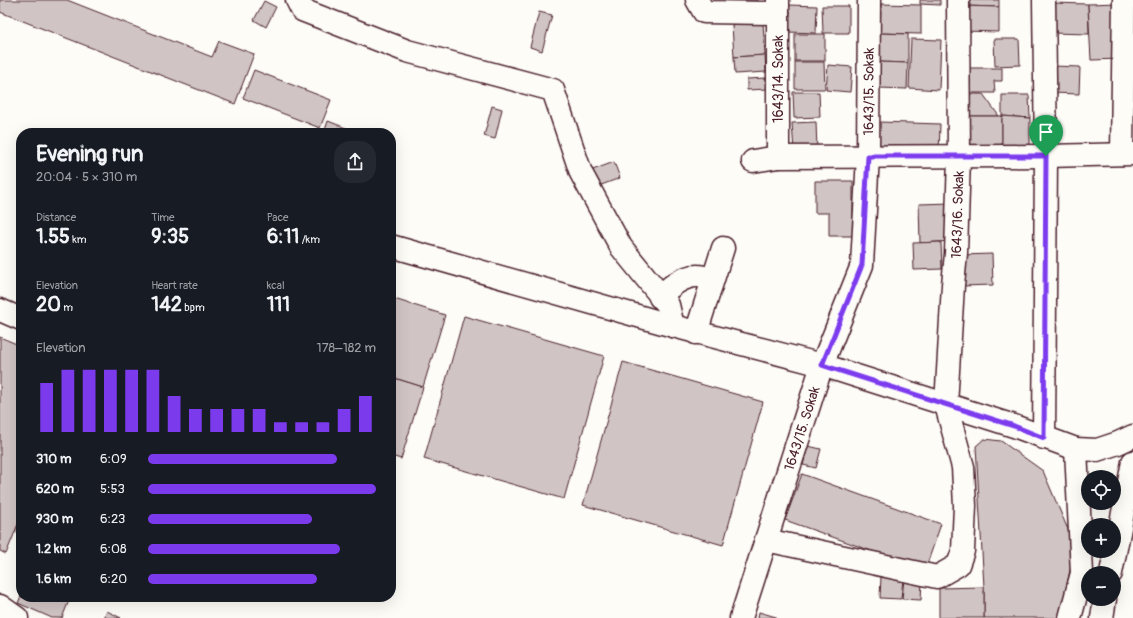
<!DOCTYPE html>
<meta charset="utf-8">
<style>
body{margin:0;font-family:Pangolin,sans-serif;background:#242831;color:#f1f3f6;height:100vh;display:flex;flex-direction:column;font-size:15px;white-space:nowrap}
*{box-sizing:border-box;margin:0}
p{font-size:13px;color:#9ea1a6}
.icon{flex:none;width:22px;height:22px;fill:none;stroke:currentColor;stroke-width:2;stroke-linecap:round;stroke-linejoin:round}
.map{position:relative;flex:1;overflow:hidden}
.sheet{position:absolute;left:16px;top:128px;width:380px;height:474px;display:flex;flex-direction:column;background:#171b24;border-radius:16px;box-shadow:0 4px 16px #0002}
.sheet>*{flex:none}
.fabs{position:absolute;left:1081px;top:470px;display:grid;gap:8px}
.fabs a{display:grid;place-items:center;width:40px;height:40px;border-radius:50%;background:#171b24;box-shadow:0 4px 16px #0002;font-size:20px}
.pin{position:absolute;display:grid;place-items:center;width:34px;height:34px;color:#fff;margin:-41px -17px;border-radius:50% 50% 50% 0;rotate:-45deg;box-shadow:0 0 4px #0007}
.pin .icon{rotate:45deg}
.round{display:grid;place-items:center;flex:none;width:42px;height:42px;border-radius:16px;background:#242831}
.overview{display:flex;align-items:center;justify-content:space-between;height:68px;padding:0 20px}
h1{font-size:22px;font-weight:700;line-height:30px}
.stats{display:grid;grid-template-columns:repeat(3,1fr);gap:6px;height:68px;padding:4px 20px}
.stats div{display:grid;align-content:center}
.stats b{font-size:20px;font-weight:700}
.stats small{font-size:11px;font-weight:400}
.stats p{font-size:11px}
.chart{height:112px;padding:8px 20px}
.chart p{display:flex;justify-content:space-between}
.chart svg{width:100%;height:72px;margin-top:4px;stroke:#7c3aed;stroke-width:6}
ul{padding:0 20px;list-style:none;font-size:13px}
li{display:grid;grid-template-columns:64px 48px 1fr;align-items:center;height:30px}
li i{height:10px;border-radius:5px;background:#7c3aed}
.map>svg:first-child{display:block}
.building{fill:#d0c5c4;stroke:#4a1f2b}
.lines{fill:none;stroke-linecap:round;stroke-linejoin:round}
.minor-casing{stroke:#4a1f2b;stroke-width:25}
.major-casing{stroke:#4a1f2b;stroke-width:25}
.minor{stroke:#fdfcf7;stroke-width:22}
.major{stroke:#fdfcf7;stroke-width:22}
.route-casing{stroke:#fff;stroke-width:8}
.route{stroke:#7c3aed;stroke-width:5}
.labels{text-anchor:middle;stroke-width:3.5;stroke-linejoin:round;paint-order:stroke}
.street-label{font-size:14px;fill:#4a1f2b;stroke:#fdfcf7}
</style>
<div class="map">
<svg width="1133" height="618" viewBox="0 0 1133 618">
<rect width="100%" height="100%" fill="#fdfcf7"/>
<filter id="ink" filterUnits="userSpaceOnUse"><feTurbulence type="fractalNoise" baseFrequency=".025" numOctaves="2"/><feDisplacementMap in="SourceGraphic" scale="8" xChannelSelector="R" yChannelSelector="G"/><feConvolveMatrix kernelMatrix="1 2 1 2 8 2 1 2 1" color-interpolation-filters="sRGB"/></filter>
<g filter="url(#ink)">
<g class="building">
<polygon points="0,0 67,0 212,57 219,41 254,54 235,104 0,12"/>
<polygon points="728,0 758,0 758,6 728,8"/>
<polygon points="920,0 940,0 940,5 920,4"/>
<polygon points="963,0 999,0 999,7 963,6"/>
<polygon points="264,1 276,7 266,27 254,20"/>
<polygon points="1051,3 1088,4 1089,34 1051,33"/>
<polygon points="1119,3 1121,59 1091,60 1088,4"/>
<polygon points="881,4 921,5 921,34 880,33"/>
<polygon points="789,5 817,6 816,33 788,32"/>
<polygon points="822,6 849,6 849,33 823,33"/>
<polygon points="963,6 999,7 999,32 963,31"/>
<polygon points="539,12 552,15 542,51 530,47"/>
<polygon points="763,23 765,55 734,57 732,25"/>
<polygon points="880,33 908,34 908,63 879,62"/>
<rect x="795" y="34" width="30" height="27"/>
<polygon points="911,39 941,40 939,90 909,88"/>
<polygon points="994,39 1019,39 1020,65 995,66"/>
<polygon points="765,55 766,72 735,74 734,57"/>
<polygon points="795,62 824,62 825,89 795,89"/>
<polygon points="879,62 908,63 907,89 879,88"/>
<polygon points="828,65 852,67 850,92 826,90"/>
<polygon points="1053,66 1080,67 1079,94 1052,93"/>
<polygon points="966,68 1002,68 1002,81 994,81 995,93 966,93"/>
<polygon points="254,70 331,100 320,128 243,98"/>
<polygon points="766,78 767,89 747,90 747,79"/>
<polygon points="793,92 819,92 820,117 794,118"/>
<polygon points="967,94 983,94 999,116 967,116"/>
<polygon points="1002,95 1029,95 1030,118 1002,116"/>
<polygon points="492,106 502,109 495,139 484,136"/>
<rect x="967" y="116" width="35" height="34"/>
<polygon points="1002,116 1030,118 1030,150 1002,150"/>
<polygon points="328,121 351,130 350,133 324,133"/>
<polygon points="816,122 817,150 794,151 792,123"/>
<polygon points="879,122 940,124 939,154 879,153"/>
<polygon points="614,162 620,178 596,187 590,171"/>
<polygon points="815,181 853,181 853,236 829,236 829,213 815,213"/>
<polygon points="952,203 953,241 920,243 919,204"/>
<polygon points="941,242 942,269 914,270 913,243"/>
<polygon points="992,254 993,285 962,286 961,255"/>
<polygon points="391,298 445,315 423,387 391,377"/>
<polygon points="464,316 604,356 564,499 424,459"/>
<polygon points="0,337 21,346 21,517 6,554 0,551"/>
<polygon points="623,362 763,402 723,545 583,505"/>
<polygon points="391,377 423,387 401,459 391,456"/>
<polygon points="984,439 1001,441 1043,471 1075,546 1060,618 984,618 984,587 976,446"/>
<polygon points="808,446 821,449 816,468 803,465"/>
<polygon points="802,474 941,524 925,570 785,520"/>
<polygon points="21,517 21,535 15,532"/>
<polygon points="881,576 903,578 901,599 880,598"/>
<polygon points="904,579 922,581 921,600 902,599"/>
<polygon points="984,587 984,618 939,618 939,588"/>
<polygon points="21,596 21,597 67,597 70,598 62,618 52,618 18,603"/>
<polygon points="107,611 121,618 104,618"/>
<polygon points="759,612 776,617 776,618 758,618"/>
</g>
<g class="lines">
<defs>
<g id="minor">
<polyline points="297,0 302,10 407,51 553,90 581,173 621,247 668,305 673,326"/>
<polyline points="697,0 704,12 778,13"/>
<polyline points="1122,154 1124,0"/>
<polyline points="778,157 778,0"/>
<polyline points="753,161 778,157 1046,156 1133,154"/>
<polyline points="391,246 673,326 822,365 1014,426 1076,449 1097,450 1118,443 1133,436"/>
<path d="M660,297C669,287 683,276 697,276C702,276 708,278 713,278"/>
<polyline points="0,310 21,319"/>
<polyline points="696,333 723,248"/>
<polyline points="1044,438 1046,156 1044,0"/>
<path id="s1" d="M766,540L937,577L958,565L963,551L965,506L963,467L946,405L953,285L956,253L959,157L958,0"/>
<polyline points="0,606 17,618"/>
<path id="s2" d="M741,618L822,365L862,265L868,156L869,0"/>
<polyline points="1070,618 1082,573 1076,449"/>
</g>
<g id="major">
<polyline points="1111,573 1133,462"/>
<polyline points="1102,618 1105,599"/>
</g>
</defs>
<use href="#minor" class="minor-casing"/>
<use href="#major" class="major-casing"/>
<use href="#minor" class="minor"/>
<use href="#major" class="major"/>
</g>
</g>
<g class="lines" filter="url(#ink)">
<defs>
<polygon id="route" points="868,156 1046,156 1044,438 1014,426 822,365 862,265"/>
</defs>
<use href="#route" class="route-casing"/>
<use href="#route" class="route"/>
</g>
<g class="labels">
<g class="street-label">
<text transform="translate(778 79) rotate(-90)" y="5">1643/14. Sokak</text>
<text dy="5" stroke="none"><textPath href="#s2" startOffset="547">1643/15. Sokak</textPath></text>
<text dy="5" stroke="none"><textPath href="#s1" startOffset="553">1643/16. Sokak</textPath></text>
<text dy="5" stroke="none"><textPath href="#s2" startOffset="199">1643/15. Sokak</textPath></text>
</g>
</g>
</svg>
<div class="fabs">
<a><svg class="icon" aria-label="locate" viewBox="0 0 24 24"><circle cx="12" cy="12" r="6"/><path d="M12 2v4M12 18v4M2 12h4M18 12h4"/></svg></a>
<a>+</a>
<a>−</a>
</div>
<div class="pin" style="left:1046px;top:156px;background:#1e9e55"><svg class="icon" aria-label="arrive" viewBox="0 0 24 24"><path d="M6 21V4h12l-3 4 3 4H6"/></svg></div>
<section class="sheet">
<div class="overview"><div><h1>Evening run</h1><p>20:04 · 5 × 310 m</p></div><a class="round"><svg class="icon" aria-label="share" viewBox="0 0 24 24"><path d="M12 15V3M7 8l5-5 5 5M5 13v7h14v-7"/></svg></a></div>
<div class="stats">
<div><p>Distance</p><b>1.55<small> km</small></b></div>
<div><p>Time</p><b>9:35</b></div>
<div><p>Pace</p><b>6:11<small> /km</small></b></div>
</div>
<div class="stats">
<div><p>Elevation</p><b>20<small> m</small></b></div>
<div><p>Heart rate</p><b>142<small> bpm</small></b></div>
<div><p>kcal</p><b>111</b></div>
</div>
<div class="chart"><p><span>Elevation</span>178–182 m</p>
<svg viewBox="0 0 160 44" preserveAspectRatio="none"><path d="M5 44V14M15 44V6M25 44V6M35 44V6M45 44V6M55 44V6M65 44V22M75 44V30M85 44V30M95 44V30M105 44V30M115 44V38M125 44V38M135 44V38M145 44V30M155 44V22"/></svg>
</div>
<ul>
<li><b>310 m</b>6:09<i style="width:83%"></i></li>
<li><b>620 m</b>5:53<i style="width:100%"></i></li>
<li><b>930 m</b>6:23<i style="width:72%"></i></li>
<li><b>1.2 km</b>6:08<i style="width:84%"></i></li>
<li><b>1.6 km</b>6:20<i style="width:74%"></i></li>
</ul>
</section>
</div>
